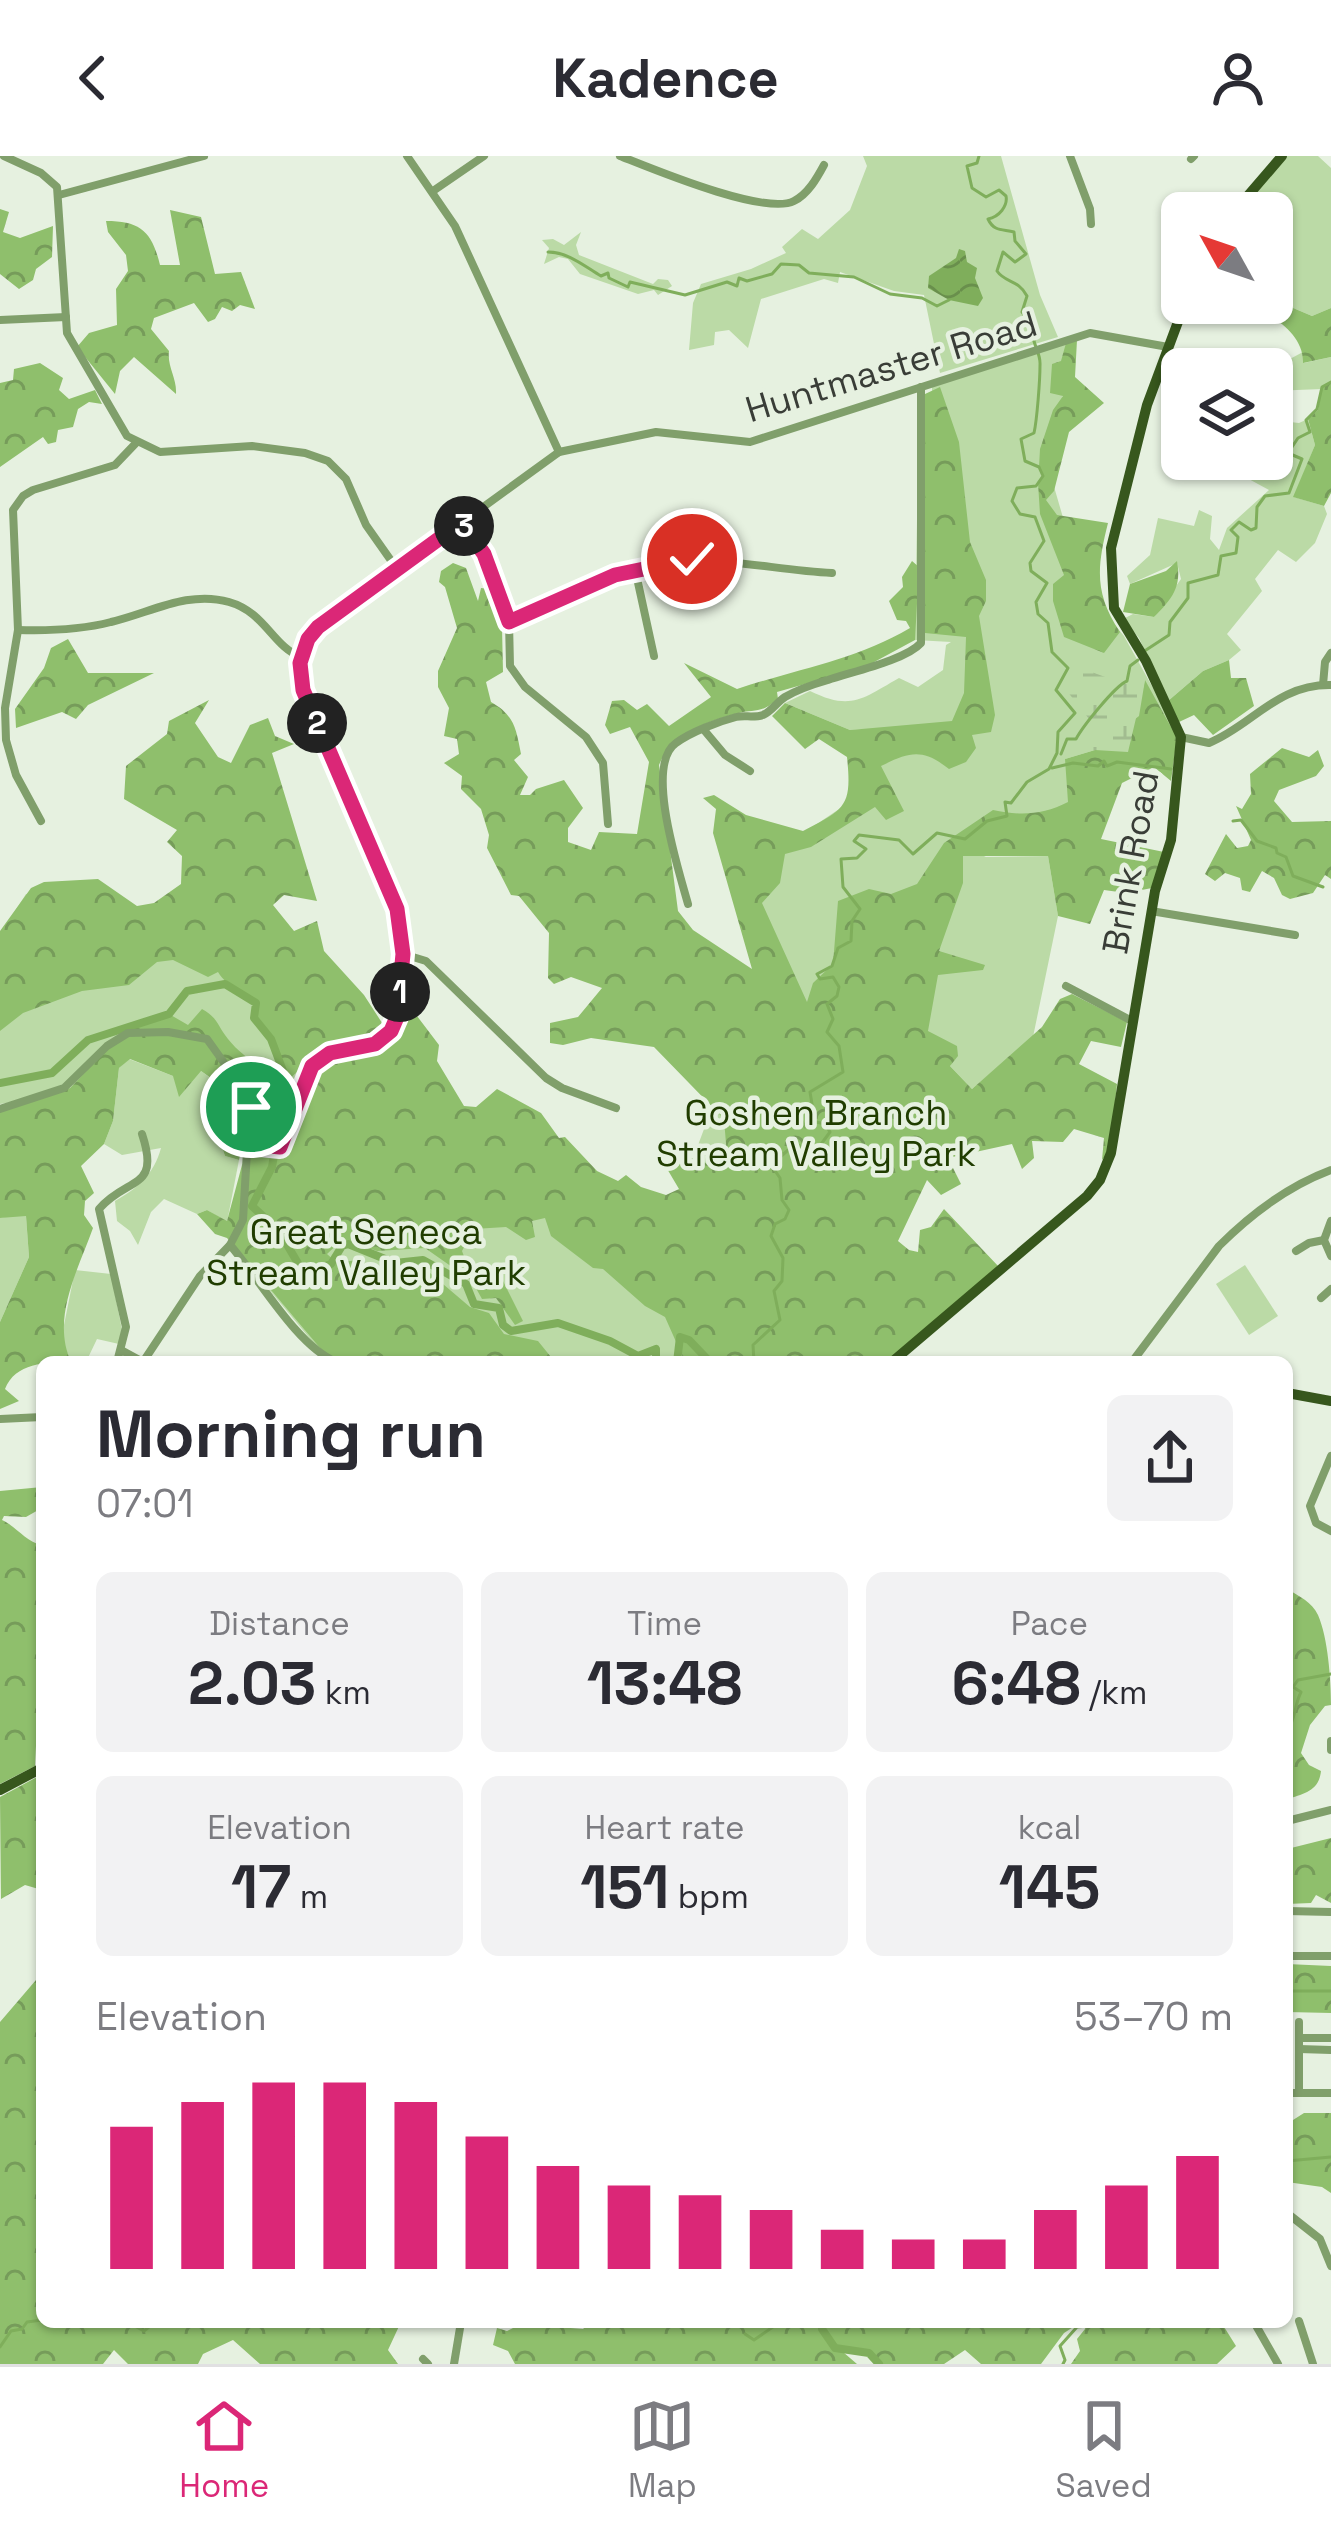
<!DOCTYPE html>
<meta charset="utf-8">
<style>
body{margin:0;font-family:"Space Grotesk",sans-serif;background:#f2f2f3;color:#2b2b33;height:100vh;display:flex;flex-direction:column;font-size:45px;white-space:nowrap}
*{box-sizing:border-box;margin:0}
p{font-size:39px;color:#7c7c81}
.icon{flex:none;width:66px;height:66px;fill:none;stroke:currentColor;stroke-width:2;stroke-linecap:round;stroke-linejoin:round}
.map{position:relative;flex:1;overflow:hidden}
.details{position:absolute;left:36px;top:1200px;width:1257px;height:972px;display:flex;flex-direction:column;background:#fff;border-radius:18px;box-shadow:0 3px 9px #0004}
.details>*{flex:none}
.needle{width:78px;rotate:310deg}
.fabs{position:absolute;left:1161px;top:36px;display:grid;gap:24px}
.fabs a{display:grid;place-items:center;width:132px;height:132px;border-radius:18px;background:#fff;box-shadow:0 3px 9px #0004;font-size:60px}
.pin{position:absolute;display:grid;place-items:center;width:102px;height:102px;color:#fff;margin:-51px;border:6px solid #fff;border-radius:50%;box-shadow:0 3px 12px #0007}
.km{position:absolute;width:60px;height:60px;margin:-30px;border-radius:50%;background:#222;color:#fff;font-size:33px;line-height:60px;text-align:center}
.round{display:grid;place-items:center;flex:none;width:126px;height:126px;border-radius:18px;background:#f2f2f3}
.summary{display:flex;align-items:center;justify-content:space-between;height:204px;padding:0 60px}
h1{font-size:66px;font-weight:800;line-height:90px}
.figures{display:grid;grid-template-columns:repeat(3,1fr);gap:18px;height:204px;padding:12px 60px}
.figures div{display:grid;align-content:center;border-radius:18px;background:#f2f2f3;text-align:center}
.figures b{font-size:60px;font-weight:800}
.figures small{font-size:33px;font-weight:400}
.figures p{font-size:33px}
.chart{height:336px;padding:24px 60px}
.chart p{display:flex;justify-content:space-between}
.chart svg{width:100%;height:216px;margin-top:12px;stroke:#db2777;stroke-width:6}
header{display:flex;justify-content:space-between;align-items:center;height:156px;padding:0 60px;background:#fff;font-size:54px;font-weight:800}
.menu{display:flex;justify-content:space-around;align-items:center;height:168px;border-top:3px solid #e1e1e2;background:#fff;font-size:33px;color:#7c7c81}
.menu a{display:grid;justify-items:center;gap:6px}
.menu .current{color:#db2777}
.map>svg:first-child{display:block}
.green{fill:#bbdaa6}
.forest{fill:url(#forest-crowns)}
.wetland{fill:url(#wetland-marsh)}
.water{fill:url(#water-waves)}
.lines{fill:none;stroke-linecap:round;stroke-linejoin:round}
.stream{stroke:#7fae5b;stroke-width:3}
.river{stroke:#7fae5b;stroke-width:8}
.minor{stroke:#809f6b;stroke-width:8}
.major{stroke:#37571d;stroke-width:10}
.route-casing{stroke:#fff;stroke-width:24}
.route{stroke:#db2777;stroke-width:15}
.labels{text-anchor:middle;stroke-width:9;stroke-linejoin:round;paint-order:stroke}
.street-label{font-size:36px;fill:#393d37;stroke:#e6f1e0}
.park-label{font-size:36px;fill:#203d00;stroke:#e6f1e0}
</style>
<header><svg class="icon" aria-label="back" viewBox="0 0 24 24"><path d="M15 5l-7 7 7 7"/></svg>Kadence<svg class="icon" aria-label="person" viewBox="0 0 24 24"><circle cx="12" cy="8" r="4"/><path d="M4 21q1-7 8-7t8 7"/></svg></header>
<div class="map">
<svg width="1331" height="2208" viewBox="0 0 1331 2208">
<defs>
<pattern id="forest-crowns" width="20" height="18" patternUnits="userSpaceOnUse" patternTransform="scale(3)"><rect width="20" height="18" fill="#8fbf6c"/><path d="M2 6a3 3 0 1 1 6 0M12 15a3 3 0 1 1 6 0" fill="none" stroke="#769c5a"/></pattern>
<pattern id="wetland-marsh" width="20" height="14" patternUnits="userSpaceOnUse" patternTransform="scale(3)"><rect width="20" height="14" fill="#bbdaa6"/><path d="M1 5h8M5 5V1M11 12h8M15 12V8" fill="none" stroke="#a2bc90"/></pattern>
<pattern id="water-waves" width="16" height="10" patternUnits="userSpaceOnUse" patternTransform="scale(3)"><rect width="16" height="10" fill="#7fae5b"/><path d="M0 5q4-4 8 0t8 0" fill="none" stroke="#698f4c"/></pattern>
</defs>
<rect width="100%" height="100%" fill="#e6f1e0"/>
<g class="green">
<polygon points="863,0 1001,0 1040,139 1058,181 940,217 924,139 894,135 840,116 838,127 824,123 761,143 748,192 729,174 715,176 714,189 689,194 693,147 701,128 751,113 786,97 782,91 802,73 818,83 850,54 867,10"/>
<polygon points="1282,0 1318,0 1331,12 1331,152 1312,160 1272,143 1272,57 1233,57"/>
<polygon points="581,76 576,89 579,99 653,128 658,123 668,124 672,130 658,139 654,134 638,138 580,118 568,103 559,101 544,108 549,92 542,84 553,83 564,89"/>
<path d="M1066,187L1063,239L1048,310L1089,451L1098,449L1124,480L1177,575L1098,639L984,701L1048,700L1058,760L1033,881L972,933L950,910L956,890L929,878L924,981L808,1206H411L317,1191L236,1094L245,1076L255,936L204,878L106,889C71,929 52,940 0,948V778L26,738L93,733L134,755L160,748L224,695L390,886L363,892L375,956L676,1048L759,826L721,680L802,678L857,641L871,573L850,574L785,547L810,535C851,555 862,543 899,522L918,531L943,514L946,489L951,486L915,484L919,242L932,238V231Z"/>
<polygon points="1303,196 1304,207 1331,201 1331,226 1322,233 1272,235 1271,213"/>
<polygon points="1308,263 1315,289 1294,341 1324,350 1327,358 1315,387 1296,406 1278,394 1255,423 1262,435 1227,478 1241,494 1229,504 1203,515 1168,545 1139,482 1123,463 1133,458 1154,461 1181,423 1177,407 1130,428 1127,420 1150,399 1158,362 1194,370 1199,354 1212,360 1210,383 1219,394 1227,372 1269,334 1212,303 1272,303 1272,264 1299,267"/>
<path d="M129,903L173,920L201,915L232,938L217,976L225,1000L239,1004L227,1066L207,1054L197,1058L164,1043L151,1056L138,1089L130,1075L117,1065L115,1045C138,1032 154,1018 161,992L122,999L104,988L113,965L119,912Z"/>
<polygon points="20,1058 26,1060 29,1101 0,1166 0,1062"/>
<polygon points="1245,1109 1278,1160 1249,1179 1216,1128"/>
<polygon points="75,1114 111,1118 122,1174 119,1188 97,1183 86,1206 71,1206 61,1184"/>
</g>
<g class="forest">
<polygon points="0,53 9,56 3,76 20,82 53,70 52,101 36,113 33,124 19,133 0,118"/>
<path d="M170,54L201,61L215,118L241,116L255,153L240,149L232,155L222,151L215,163L208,166L194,147L154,162L151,173L169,195C167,211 177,222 176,238L134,201L120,215L115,238L77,191L89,177L117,169L116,133L128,115L126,99L108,76L106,65C141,65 152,76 160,109H180Z"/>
<path d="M1272,143L1312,160L1331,152V201L1303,207C1304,184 1283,166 1264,157Z"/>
<path d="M1077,184L1075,221L1104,247L1069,276L1054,335L1046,344L1057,359L1108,367C1097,411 1094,437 1120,476L1104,497L1064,481L1053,445V428L1064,419L1040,358L1038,327L1043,320L1039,311L1040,293L1053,254L1063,240L1050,237L1052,208L1061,205L1066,187Z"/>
<polygon points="40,207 63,222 59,234 69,243 95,234 102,248 89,246 78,253 73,271 58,274 56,286 48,288 43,281 0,311 0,227 13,224 14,213"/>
<polygon points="1331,226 1331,337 1324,350 1293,341 1315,289 1308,263 1318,254 1322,231"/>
<path d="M940,231L959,286L970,386L986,424V445L979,460L995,559L991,576L972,579L976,592L966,606L949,613C922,592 910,596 881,610L904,655L886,664L875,651L811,691L785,698L780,727L762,747L807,846L813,827L833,808L838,745L869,733L891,738L917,728L944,687L993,654C1020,660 1043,659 1068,646L1065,603L1095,594L1139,560L1145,524L1177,582L1171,625L1154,611L1122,627L1101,683L1164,696L1152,732L1126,737L1104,734L1090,768L1058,760L1048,700H963V727L939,795L985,809L983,814L938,819L928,875L957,890L958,900L950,910L972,933L1042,871L1060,843L1072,838L1127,866L1121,891L1091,885L1079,908L1117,928L1110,995L1102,1004L1104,982L1074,973L1063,986L1032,985L1034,1002L1022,1013L1012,988L948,1002L961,1028L941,1039L927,1024L898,1085L909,1094L918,1096L920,1074L931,1071L944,1053L999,1111L890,1203L685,1206L665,1161L645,1150L603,1113L593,1112L551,1080L545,1062L532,1065L535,1081L526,1084L506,1071L474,1073L462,1095L468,1111L500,1119L523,1165L515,1169L496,1142L482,1143L472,1125L425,1092L377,1095L343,1083L327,1098L337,1107L357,1104L390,1119L423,1111L470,1151L489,1157L504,1178L538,1185L555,1206L336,1203L326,1199L227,1082L215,1078L197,1058L207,1054L227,1065L242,1009L255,994L275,993L280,965L292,939L288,927L323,905L390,888L400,865L407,824L416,843L407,857L417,860L439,889L437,905L464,950L476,951L497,933L541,957L559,982L565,981L597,1015L618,1025L626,1019L641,1031L666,1039L679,1033L666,1011L675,1002L701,1003L711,1012L727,1000L724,963L654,891L591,882L563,889L550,887V867L578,861L602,832L571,821L554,828L548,822L549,777L519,740L511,739L487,692L489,679L481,653L461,633L462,620L444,607L459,598L457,583L444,580L449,552L438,531V515L457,472L445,431L439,426L441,415L453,407L466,412L478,445L481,432L490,433L502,471L503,516L486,526L491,546C514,559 516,572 521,598L514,604L528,621L520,639H530L536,633L564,624L583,652L568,672V686L591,694L599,676L637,678L649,606L630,571L610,578L605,569L612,545L624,544L637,554L647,548L669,570L711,541L684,507L737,533C797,513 856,504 910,472L906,465L897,464L889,445L903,431L902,421L912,405L919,411L915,484L865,511L777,536L778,543C759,559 756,552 735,558C705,566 671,579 659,609L678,755L693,774L752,813L713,677L716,653L703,642L714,639L746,659L803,675C846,653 852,650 847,601L819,583L805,593L772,560L785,547L850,574L952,565L964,537L966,481L925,477V238Z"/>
<path d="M1177,405C1182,431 1172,443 1154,461L1123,456L1130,428L1166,415Z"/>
<polygon points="68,483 88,517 154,517 88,549 76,563 62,556 16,572 15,553 44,512 51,492"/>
<polygon points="1229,504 1231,522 1246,522 1254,550 1213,579 1194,559 1179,566 1168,545 1203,515"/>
<path d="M209,544L195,567L218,601L231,607L250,569L268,562L275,580L294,588L272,597L317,745L284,739L273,749L294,775L317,765L324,795L364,839L386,873L363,886L316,899L287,925L271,883L254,862L256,847C244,833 227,832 218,816L208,821L173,804L157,806L129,829L82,835L23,857L0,875V775L31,732L44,726L98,723L137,750L154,747L181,728L182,700L167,686L177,674L124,643L126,610L167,578L169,565Z"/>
<polygon points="1282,592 1309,601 1318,594 1324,610 1316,620 1279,634 1274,645 1292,666 1331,665 1331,723 1325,719 1313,737 1290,743 1282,739 1274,722 1262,715 1250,736 1242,734 1240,722 1225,717 1215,725 1205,718 1226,678 1237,692 1248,690 1251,684 1236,650 1242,653 1251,638 1250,618"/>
<path d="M202,853C218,862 217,869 228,883C248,908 265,906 283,942L245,976L239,1004L225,1000L217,976L232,937L201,915L179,941L173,920L130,903L119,912L113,965L104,988L81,1010L94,1037L85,1045L84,1059L93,1072C78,1114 51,1162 71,1206C46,1206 15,1207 5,1233L19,1245L0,1253V1166L29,1101L26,1060L0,1062V956L70,932L108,892L130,880L138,866L169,858L188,869Z"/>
<path d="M42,1331L40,1353L26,1361L4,1360L2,1364C17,1371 26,1386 42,1389V1581L36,1590L35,1610L0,1628V1335Z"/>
<path d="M1287,1433C1299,1440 1312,1446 1318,1459C1328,1482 1331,1523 1331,1549L1325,1550L1310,1569L1301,1597L1309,1609L1321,1615C1319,1635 1304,1638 1287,1643V1469L1293,1462L1287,1458Z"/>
<polygon points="37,1621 42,1626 42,1734 25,1729 1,1743 0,1641"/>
<polygon points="1331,1682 1331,1747 1316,1739 1311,1747 1287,1748 1287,1693"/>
<polygon points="1287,1808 1331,1810 1331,1857 1287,1856"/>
<polygon points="42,1817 42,2166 401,2166 388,2194 398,2208 260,2208 233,2184 203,2198 198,2208 128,2208 114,2194 103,2208 0,2208 0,1866"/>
<polygon points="1304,1957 1331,1957 1331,2037 1322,2031 1287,2026 1287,1958 1293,1964"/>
<path d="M591,2166H1081L1064,2177L1041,2208H981L965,2194L944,2208H879C869,2196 858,2193 843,2196L857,2208H515L508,2195L493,2189L497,2172L507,2175L521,2168L583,2173Z"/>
<polygon points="1084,2166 1221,2166 1236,2190 1217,2208 1071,2208 1080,2195 1077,2183 1085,2173"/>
</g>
<polygon class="wetland" points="1075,510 1108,522 1145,524 1128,596 1095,594 1065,603 1093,568 1067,535"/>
<polygon class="water" points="959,93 965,95 967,106 977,112 975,122 983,142 978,150 949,144 928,132 929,120 956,102"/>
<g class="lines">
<g class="stream">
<path d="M548,96C568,96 584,110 601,120L608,117L609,122L628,131L630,126L685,139L727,126L737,130L739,122L747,125L772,118L781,108L799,109L809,117L854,121L890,138L922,142L937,150L949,144"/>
<polyline points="1143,496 1169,479 1170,466 1188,442 1188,427 1218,419 1221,400 1236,397 1238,381 1231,374 1239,366 1251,374 1256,372 1257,351 1265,340 1289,337 1302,303 1288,297 1298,282 1310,276 1306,264 1317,253 1322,231 1331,226"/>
<path d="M1061,598L1067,583H1076C1083,570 1115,530 1127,525L1130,510L1138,504"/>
<polyline points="1052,612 1073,607 1098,610 1104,605 1107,610 1117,606 1171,613"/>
<polyline points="1233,665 1241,664 1257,685 1276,692 1277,697 1286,701 1293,720 1323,731"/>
<path d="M754,1206L753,1189L780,1164L774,1135L782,1125L783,1102L771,1080L775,1068L785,1063L789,1054L782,1044L780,1022L771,1009L795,988L812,995L819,991L830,976L825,968L816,966L805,971L798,958L813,954L810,936L843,916L839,890L827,876L833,863L827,848L837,840L839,831L833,821L820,823L817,818L832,810L838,792L851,785L852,765L860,753L843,731L841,703L857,702L866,693L854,685L859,679L899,684L913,698L937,677L965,683L987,665L1007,660L1005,646L1011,647L1027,626L1049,613L1057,597L1058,576L1075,557L1056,534L1068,512L1052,496L1048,467L1038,458L1036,446L1047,427L1031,415L1030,407L1044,385L1035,361L1020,358L1012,345L1017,332L1036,330L1043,320L1039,311L1025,305L1021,283L1034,277C1037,264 1040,224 1040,209C1041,195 1030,187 1034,172L1022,156L1027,140C1018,123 1005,127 997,115L1003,96L1015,106L1026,98L1015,85L1014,76C1003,73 994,76 988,63C999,61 1008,50 1006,40L999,34L986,41L972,32L967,10L977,7L979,0"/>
<path d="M1287,1576C1296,1562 1294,1550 1301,1536L1293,1531L1298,1524L1331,1518"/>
<polyline points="1287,1588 1287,1605"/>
<polyline points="1287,1835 1331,1835"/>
<polyline points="1287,2005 1331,2001"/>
<polyline points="54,2166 63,2166"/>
<polyline points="127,2166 144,2175 155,2166"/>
<polyline points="745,2178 754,2184 780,2166"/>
<polyline points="0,2191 11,2175 22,2173 27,2166 42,2164"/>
<polyline points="1063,2208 1065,2204 1060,2190 1077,2171 1088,2170 1089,2166"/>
</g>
<g class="river">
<polyline points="0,927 52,917 88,884 169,858 187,835 225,828 256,847 254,862 271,883 292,939 280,965 272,1011 252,1050 279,1075 299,1109 311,1115 331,1108 342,1090 348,1088 395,1107 423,1104 466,1128 474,1148 499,1152 503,1169 511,1175 558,1167 610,1185 638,1200 656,1193 656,1206"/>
<polyline points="677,1206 680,1181 689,1184 710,1206"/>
<polyline points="823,2166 822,2173 835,2192 869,2197 879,2208"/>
</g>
<g class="minor">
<polyline points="4,0 41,17 57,31 67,177 127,280 160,296 252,290 305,297 328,305 346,323 366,369 397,413"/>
<polyline points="407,0 455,70 559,296"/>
<path d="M620,0C653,13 765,60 794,45C808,38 817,22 824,9"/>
<polyline points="1070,0 1090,53 1091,68"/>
<polyline points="1191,3 1194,0"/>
<polyline points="433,35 484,0"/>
<polyline points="59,39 204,0"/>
<polyline points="0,164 66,161"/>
<polyline points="462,366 484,398 509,466 510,510 525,531 586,581 603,607 608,668"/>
<polyline points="635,413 654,500"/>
<path d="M509,466C553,451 593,424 638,412C703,394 766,414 832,417"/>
<path d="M18,474C50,475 80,474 111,466C150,457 188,434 229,446C265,456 273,491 301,501"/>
<polyline points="1323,529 1325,506 1331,497"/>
<polyline points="704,574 725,599 750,615"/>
<path d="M1181,581L1209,587C1253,569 1277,528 1331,529"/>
<polyline points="41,665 16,619 6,584 5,552 18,474 13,354 23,340 33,334 115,309 136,287"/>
<path d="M688,748C679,715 644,609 676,587C691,576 717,566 736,561C744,559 754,562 763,559C772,555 777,546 785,541C797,534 814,528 828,524C851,516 906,504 921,487V231"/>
<polyline points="1151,755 1295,779"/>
<polyline points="403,798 426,805 546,922 562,932 616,952"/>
<polyline points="1066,830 1132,865"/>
<polyline points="0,953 64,932 107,890 128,877 168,876 207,883 250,943 243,1064 230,1089 200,1120 143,1206"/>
<path d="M249,989L282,990C289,971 300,924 312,911C328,892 351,896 372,889C409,877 406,790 399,759L303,534C298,508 301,491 318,471L559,296L656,276L750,286L1090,177L1168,191"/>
<polyline points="1331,1065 1324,1084 1331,1100"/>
<path d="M230,1089C259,1122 296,1189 336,1206"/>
<polyline points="1296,1095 1309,1087 1324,1084"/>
<polyline points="1321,1142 1331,1133"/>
<polyline points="121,1194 143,1206"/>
<path d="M117,1206L126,1171L99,1053C127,1020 161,1035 142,978"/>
<path d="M1132,1206L1219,1090C1251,1058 1288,1030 1331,1014"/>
<polyline points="0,1263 42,1261"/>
<polyline points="1331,1300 1310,1350 1316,1367 1331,1375"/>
<polyline points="1331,1585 1331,1594"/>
<polyline points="42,1586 42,1607"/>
<polyline points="1287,1665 1331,1654"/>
<polyline points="1287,1755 1331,1756"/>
<polyline points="1287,1800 1331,1800"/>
<polyline points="1299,1882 1331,1882"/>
<polyline points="1299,1893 1331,1894"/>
<polyline points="1287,1937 1331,1937"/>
<polyline points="1299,1937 1299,1866"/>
<polyline points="1287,2057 1320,2083 1331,2110"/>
<polyline points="1299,2165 1313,2208"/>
<polyline points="1254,2166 1278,2208"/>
<polyline points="423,2203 428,2208"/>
<polyline points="454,2208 461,2166"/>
</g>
<g class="major">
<polyline points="1233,57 1282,0"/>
<polyline points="892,1206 1087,1040 1100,1024 1111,997 1155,735 1171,684 1181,581 1146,505 1114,452 1111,392 1147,249 1185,147"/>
<polyline points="1287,1237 1331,1245"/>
<polyline points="0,1634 42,1612"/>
</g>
</g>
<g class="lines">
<defs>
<polyline id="route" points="251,951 249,988 280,991 312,910 330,897 375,888 391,875 397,861 403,798 397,753 303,534 300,507 308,483 318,471 462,366 484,398 509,466 615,419 692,403"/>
</defs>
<use href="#route" class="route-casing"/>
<use href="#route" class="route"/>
</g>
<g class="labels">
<g class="street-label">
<text transform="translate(891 210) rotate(-17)" y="13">Huntmaster Road</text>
<text transform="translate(1130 706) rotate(-80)" y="13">Brink Road</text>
</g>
<g class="park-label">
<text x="816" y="969">Goshen Branch<tspan x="816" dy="41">Stream Valley Park</tspan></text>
<text x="366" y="1088">Great Seneca<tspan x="366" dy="41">Stream Valley Park</tspan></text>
</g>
</g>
</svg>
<div class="fabs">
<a><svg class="needle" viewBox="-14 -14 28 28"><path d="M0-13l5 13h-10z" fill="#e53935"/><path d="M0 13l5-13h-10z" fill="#7c7c81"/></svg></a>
<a><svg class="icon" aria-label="layers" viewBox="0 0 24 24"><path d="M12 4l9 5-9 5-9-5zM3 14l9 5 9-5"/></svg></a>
</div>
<div class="pin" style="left:251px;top:951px;background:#1e9e55"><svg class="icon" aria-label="arrive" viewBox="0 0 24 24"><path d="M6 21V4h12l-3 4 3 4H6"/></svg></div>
<div class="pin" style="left:692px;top:403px;background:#d93025"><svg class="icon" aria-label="check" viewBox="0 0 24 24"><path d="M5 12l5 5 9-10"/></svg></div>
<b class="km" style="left:400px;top:836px">1</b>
<b class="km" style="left:317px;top:567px">2</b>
<b class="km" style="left:464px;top:370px">3</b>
<section class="details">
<div class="summary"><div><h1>Morning run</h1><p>07:01</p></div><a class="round"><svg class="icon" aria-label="share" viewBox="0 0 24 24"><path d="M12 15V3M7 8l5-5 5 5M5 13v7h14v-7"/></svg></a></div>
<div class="figures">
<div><p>Distance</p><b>2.03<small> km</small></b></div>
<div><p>Time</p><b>13:48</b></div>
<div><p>Pace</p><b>6:48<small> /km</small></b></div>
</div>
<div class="figures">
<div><p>Elevation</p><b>17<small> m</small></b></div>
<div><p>Heart rate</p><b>151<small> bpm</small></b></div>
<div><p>kcal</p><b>145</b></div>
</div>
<div class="chart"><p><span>Elevation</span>53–70 m</p>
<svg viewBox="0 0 160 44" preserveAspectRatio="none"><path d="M5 44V15M15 44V10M25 44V6M35 44V6M45 44V10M55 44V17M65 44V23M75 44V27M85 44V29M95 44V32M105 44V36M115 44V38M125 44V38M135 44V32M145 44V27M155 44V21"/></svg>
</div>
</section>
</div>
<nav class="menu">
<a class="current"><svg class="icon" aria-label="home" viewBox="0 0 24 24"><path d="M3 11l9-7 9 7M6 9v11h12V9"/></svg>Home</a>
<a><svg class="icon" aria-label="map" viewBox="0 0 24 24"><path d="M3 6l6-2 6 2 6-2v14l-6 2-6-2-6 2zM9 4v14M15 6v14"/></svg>Map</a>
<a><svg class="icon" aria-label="saved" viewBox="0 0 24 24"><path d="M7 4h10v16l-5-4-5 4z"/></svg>Saved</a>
</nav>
